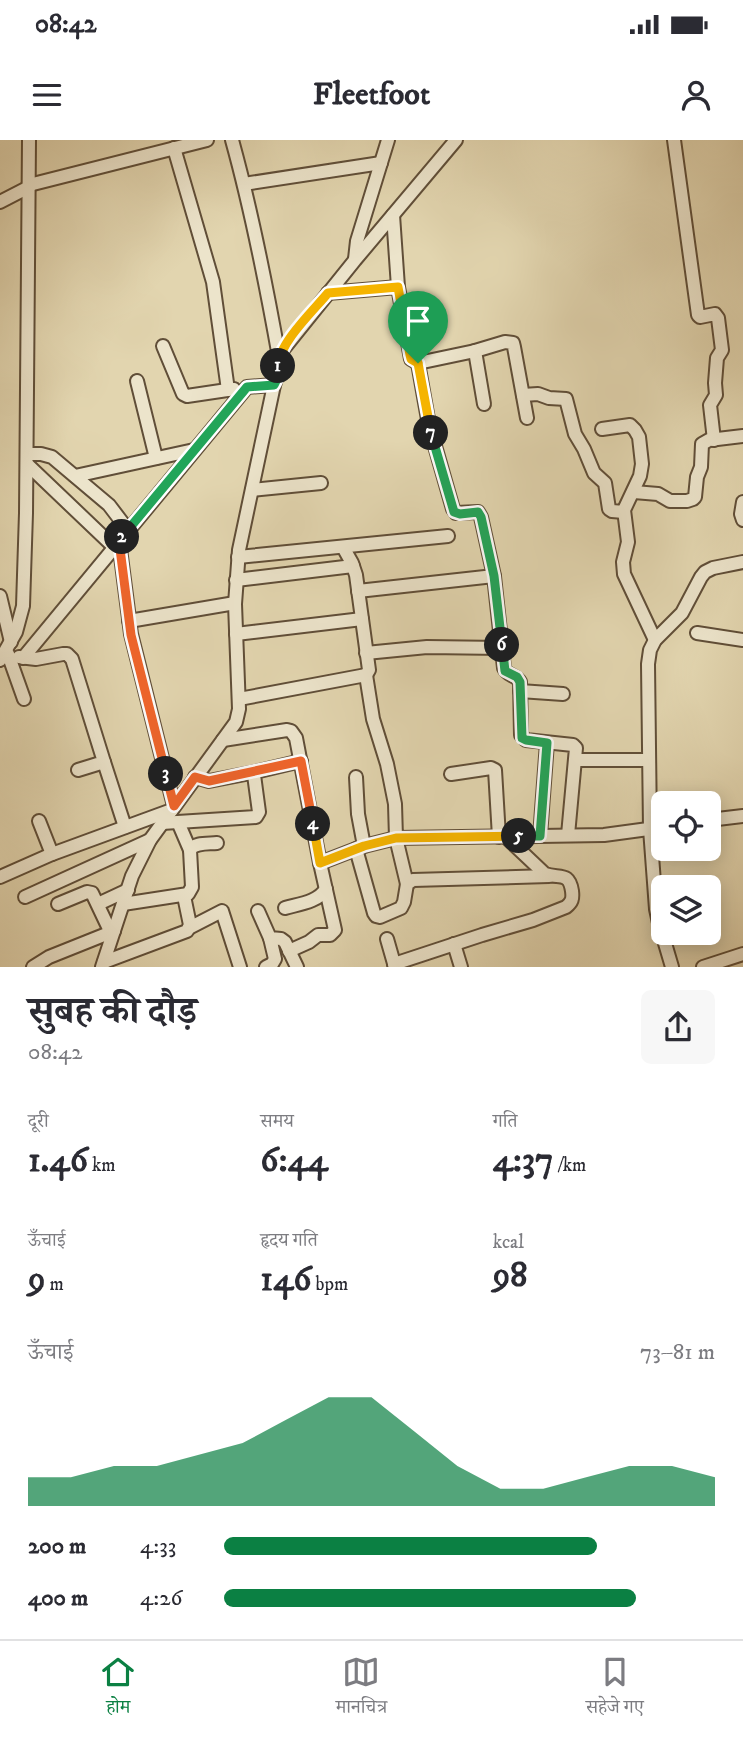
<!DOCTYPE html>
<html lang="hi">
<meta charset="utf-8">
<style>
body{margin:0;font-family:"IM FELL DW Pica","Noto Serif Devanagari",serif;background:#f7f7f7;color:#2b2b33;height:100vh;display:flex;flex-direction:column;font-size:26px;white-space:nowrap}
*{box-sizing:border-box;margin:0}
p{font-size:23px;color:#7c7c81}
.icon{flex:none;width:38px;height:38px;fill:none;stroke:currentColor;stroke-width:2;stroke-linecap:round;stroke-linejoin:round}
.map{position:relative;height:827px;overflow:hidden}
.details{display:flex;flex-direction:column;background:#fff;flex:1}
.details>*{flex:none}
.buttons{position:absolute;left:651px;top:651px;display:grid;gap:14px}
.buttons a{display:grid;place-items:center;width:70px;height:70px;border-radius:10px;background:#fff;box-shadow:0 4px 18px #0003;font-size:35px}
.pin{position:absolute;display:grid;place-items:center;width:60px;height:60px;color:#fff;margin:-72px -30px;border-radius:50% 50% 50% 0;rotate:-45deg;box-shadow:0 0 7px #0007}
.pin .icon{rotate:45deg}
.km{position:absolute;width:35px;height:35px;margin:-18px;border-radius:50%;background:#222;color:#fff;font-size:19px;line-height:35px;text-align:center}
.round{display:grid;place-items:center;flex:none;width:74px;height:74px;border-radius:10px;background:#f7f7f7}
.summary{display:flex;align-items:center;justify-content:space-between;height:119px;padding:0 28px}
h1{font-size:38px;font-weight:700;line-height:52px}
.metrics{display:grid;grid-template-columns:repeat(3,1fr);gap:10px;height:119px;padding:7px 28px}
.metrics div{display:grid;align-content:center}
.metrics b{font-size:35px;font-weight:700}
.metrics small{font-size:19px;font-weight:400}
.metrics p{font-size:19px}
.chart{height:196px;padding:14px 28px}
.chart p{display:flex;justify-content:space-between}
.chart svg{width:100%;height:126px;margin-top:7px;fill:#0b8043;opacity:.7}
ul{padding:0 28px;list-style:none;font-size:23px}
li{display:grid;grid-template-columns:112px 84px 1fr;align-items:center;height:52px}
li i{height:18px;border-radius:9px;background:#0b8043}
.status{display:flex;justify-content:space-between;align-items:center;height:49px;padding:0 35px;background:#fff;direction:ltr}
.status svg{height:19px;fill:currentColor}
header{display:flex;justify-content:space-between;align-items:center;height:91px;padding:0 28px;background:#fff;font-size:32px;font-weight:700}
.dock{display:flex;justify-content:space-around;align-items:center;height:98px;border-top:2px solid #e1e1e2;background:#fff;font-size:19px;color:#7c7c81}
.dock a{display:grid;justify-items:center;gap:4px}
.dock .selected{color:#0b8043}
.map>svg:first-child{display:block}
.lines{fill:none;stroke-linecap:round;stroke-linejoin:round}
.minor-casing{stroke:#604e38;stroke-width:16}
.minor{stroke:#ece4cb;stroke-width:12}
.split-1-casing{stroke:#fff;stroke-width:14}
.split-2-casing{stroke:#fff;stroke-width:14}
.split-3-casing{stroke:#fff;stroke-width:14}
.split-4-casing{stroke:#fff;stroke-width:14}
.split-5-casing{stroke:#fff;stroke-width:14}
.split-6-casing{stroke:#fff;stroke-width:14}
.split-7-casing{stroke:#fff;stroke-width:14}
.split-8-casing{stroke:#fff;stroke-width:14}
.split-1{stroke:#f5b400;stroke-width:9}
.split-2{stroke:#22a559;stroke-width:9}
.split-3{stroke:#f0652b;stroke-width:9}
.split-4{stroke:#f0652b;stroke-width:9}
.split-5{stroke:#f5b400;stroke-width:9}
.split-6{stroke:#22a559;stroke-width:9}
.split-7{stroke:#22a559;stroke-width:9}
.split-8{stroke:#f5b400;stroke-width:9}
</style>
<div class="status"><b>08:42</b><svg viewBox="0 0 49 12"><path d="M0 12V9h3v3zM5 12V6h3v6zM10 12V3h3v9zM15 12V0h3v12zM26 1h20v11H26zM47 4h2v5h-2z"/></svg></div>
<header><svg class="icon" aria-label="menu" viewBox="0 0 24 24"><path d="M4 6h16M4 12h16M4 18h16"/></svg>Fleetfoot<svg class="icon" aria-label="person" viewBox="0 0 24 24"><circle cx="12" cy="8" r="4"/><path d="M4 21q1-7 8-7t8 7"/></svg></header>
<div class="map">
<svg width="743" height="827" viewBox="0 0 743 827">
<rect width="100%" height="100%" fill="#e2d5af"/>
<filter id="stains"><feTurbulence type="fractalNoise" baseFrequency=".00286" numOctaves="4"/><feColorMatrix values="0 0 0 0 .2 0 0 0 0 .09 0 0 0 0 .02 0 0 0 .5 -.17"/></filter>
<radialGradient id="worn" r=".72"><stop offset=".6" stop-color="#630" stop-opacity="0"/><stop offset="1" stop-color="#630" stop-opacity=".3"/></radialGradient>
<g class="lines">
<defs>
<g id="minor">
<path d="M232,0C252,72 266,144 279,217"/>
<polyline points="674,0 698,175 700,177 715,174 718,178 722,210 717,218 715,243 716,255 710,265 714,300"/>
<polyline points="174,8 213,142 228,250"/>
<polyline points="244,44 381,23"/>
<polyline points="29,45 207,0"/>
<polyline points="0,62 29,47"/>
<polyline points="393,75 398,147 411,219 418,223 475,211 505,202 513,203 514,207 527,278"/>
<polyline points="355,119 357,101 388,0"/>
<polyline points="328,153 398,147"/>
<polyline points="163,206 183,254 187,256 234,249"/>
<polyline points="475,211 484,264"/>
<path d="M418,223L429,285L453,369L456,373L478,372L481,377L494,436L504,528C507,536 517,535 520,542L521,595L526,600L573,605L576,608L568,695"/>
<polyline points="137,241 156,318"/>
<polyline points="523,255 538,254 549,258 566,259 575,294 584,309 594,333 605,343 609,369 612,371 624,372"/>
<polyline points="602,289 630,285 635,290 639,297 642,324 640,336 624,370 628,402 623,422 624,434 655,500"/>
<polyline points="27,314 41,314 52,317 109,365 128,390"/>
<polyline points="27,324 114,407"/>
<polyline points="75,336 194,310"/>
<polyline points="252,350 321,343"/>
<polyline points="634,352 658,354 670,361 687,361 693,359 695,357 697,337 701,327 702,304 709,300 743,296"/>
<polyline points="743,362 741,374 743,380"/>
<polyline points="119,401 131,494 174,666"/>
<polyline points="238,417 448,396"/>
<polyline points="236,440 353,426"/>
<polyline points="358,451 494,436"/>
<polyline points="0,456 11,502"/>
<polyline points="129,481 235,463"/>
<polyline points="697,493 743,500"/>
<polyline points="236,494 362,479"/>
<polyline points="366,513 427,507 502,508"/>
<polyline points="8,514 24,559"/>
<polyline points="19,517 36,519 63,514 67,514 72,519 104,622 78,630"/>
<polyline points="23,518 247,247 274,245"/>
<polyline points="0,520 16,492 23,466 26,373 29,0"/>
<polyline points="366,535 373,579 387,624 395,664 396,698 604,695 663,687"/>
<polyline points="520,551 563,554"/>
<polyline points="239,559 366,535 369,530 356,435 352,423 343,407"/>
<polyline points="223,600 287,590 291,591 296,598 320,723 335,790 330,795 318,795 309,802 289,811"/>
<polyline points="576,620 649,620"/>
<polyline points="104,622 125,687"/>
<polyline points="451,634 491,628 495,630 499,697"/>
<polyline points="195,637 209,641 255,632"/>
<polyline points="356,637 358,674 364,706"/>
<polyline points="709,680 743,676"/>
<polyline points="39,681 52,714"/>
<polyline points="178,682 190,710"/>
<polyline points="162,683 256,677 259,672 254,635 255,632 301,621"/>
<polyline points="540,696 547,603"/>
<polyline points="356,709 374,773 376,776 380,777 401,768 404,762 407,744 413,740 549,736"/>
<polyline points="320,723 364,706 396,698 407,744"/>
<polyline points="0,737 52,714 172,670"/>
<polyline points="25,757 150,700"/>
<polyline points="58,764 87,752 92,753 111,793"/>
<polyline points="98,764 128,750"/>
<path d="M123,764L188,754L192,747L190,710C195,702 208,704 217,703"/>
<path d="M285,768C299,764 318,762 326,749"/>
<polyline points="258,771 270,798 281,799 285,802 297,827"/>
<polyline points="189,788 222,771 240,827"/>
<polyline points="387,799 395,827"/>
<polyline points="454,804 461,827"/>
<polyline points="104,822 187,791 190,785 184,756"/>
<path d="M394,824L482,795L533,780L566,767C572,762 573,759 572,751C569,731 559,739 545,734L505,696"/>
<polyline points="33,827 49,817 114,791"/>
<path d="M102,827L132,736L150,700L236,582L239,569L235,464L239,410L274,245C279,234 277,223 281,212L355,120L456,0"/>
<polyline points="266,827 272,824 275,819 270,798"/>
<polyline points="672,827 659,783 656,769 650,689 648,524 650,510 655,500 682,473 701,437 705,432 713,428 743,422"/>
<polyline points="703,827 743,814"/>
</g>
</defs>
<use href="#minor" class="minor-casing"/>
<use href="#minor" class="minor"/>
</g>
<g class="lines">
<defs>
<path id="split-1" d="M278,226C279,203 313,171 328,153L398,147L410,215L411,219L418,223"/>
<polyline id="split-2" points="122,397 247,247 274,245 278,237 278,226"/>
<polyline id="split-3" points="122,397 119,401 131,495 166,634"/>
<polyline id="split-4" points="166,634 174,666 195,637 209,641 301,621 313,684"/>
<polyline id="split-5" points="313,684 320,723 364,706 396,698 519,696"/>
<polyline id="split-6" points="502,505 505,531 517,537 520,542 522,598 526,600 547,603 540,696 519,696"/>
<polyline id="split-7" points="431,293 454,372 460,374 478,372 481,377 494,436 502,505"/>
<polyline id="split-8" points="418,223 431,293"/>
</defs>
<use href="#split-1" class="split-1-casing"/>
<use href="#split-2" class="split-2-casing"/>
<use href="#split-3" class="split-3-casing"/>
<use href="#split-4" class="split-4-casing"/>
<use href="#split-5" class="split-5-casing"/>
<use href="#split-6" class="split-6-casing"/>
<use href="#split-7" class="split-7-casing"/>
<use href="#split-8" class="split-8-casing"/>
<use href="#split-1" class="split-1"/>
<use href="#split-2" class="split-2"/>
<use href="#split-3" class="split-3"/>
<use href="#split-4" class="split-4"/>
<use href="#split-5" class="split-5"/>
<use href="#split-6" class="split-6"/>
<use href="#split-7" class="split-7"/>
<use href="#split-8" class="split-8"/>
</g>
<rect width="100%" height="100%" filter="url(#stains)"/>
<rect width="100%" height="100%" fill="url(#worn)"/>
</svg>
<div class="buttons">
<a><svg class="icon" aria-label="locate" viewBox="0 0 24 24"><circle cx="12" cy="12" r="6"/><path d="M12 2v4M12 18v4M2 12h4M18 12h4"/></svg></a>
<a><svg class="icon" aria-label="layers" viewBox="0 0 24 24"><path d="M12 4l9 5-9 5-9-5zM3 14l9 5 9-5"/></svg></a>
</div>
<div class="pin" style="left:418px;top:223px;background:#1e9e55"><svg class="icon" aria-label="arrive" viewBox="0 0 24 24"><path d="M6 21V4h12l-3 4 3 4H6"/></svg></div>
<b class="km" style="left:278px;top:226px">1</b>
<b class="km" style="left:122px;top:397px">2</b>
<b class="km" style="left:166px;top:634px">3</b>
<b class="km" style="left:313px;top:684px">4</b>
<b class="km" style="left:519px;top:696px">5</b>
<b class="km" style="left:502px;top:505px">6</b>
<b class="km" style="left:431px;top:293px">7</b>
</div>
<section class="details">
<div class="summary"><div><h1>सुबह की दौड़</h1><p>08:42</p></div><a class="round"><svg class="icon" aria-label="share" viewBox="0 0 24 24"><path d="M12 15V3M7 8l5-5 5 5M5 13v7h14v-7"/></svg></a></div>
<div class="metrics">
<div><p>दूरी</p><b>1.46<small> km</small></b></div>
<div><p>समय</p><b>6:44</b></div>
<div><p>गति</p><b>4:37<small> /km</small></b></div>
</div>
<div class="metrics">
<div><p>ऊँचाई</p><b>9<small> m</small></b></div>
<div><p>हृदय गति</p><b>146<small> bpm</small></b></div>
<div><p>kcal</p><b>98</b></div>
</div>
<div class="chart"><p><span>ऊँचाई</span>73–81 m</p>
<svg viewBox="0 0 160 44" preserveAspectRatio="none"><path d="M0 44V34L10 34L20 30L30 30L40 26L50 22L60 14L70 6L80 6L90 18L100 30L110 38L120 38L130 34L140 30L150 30L160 34V44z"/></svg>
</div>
<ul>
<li><b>200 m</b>4:33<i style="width:76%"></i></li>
<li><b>400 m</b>4:26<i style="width:84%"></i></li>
</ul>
</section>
<nav class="dock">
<a class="selected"><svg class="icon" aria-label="home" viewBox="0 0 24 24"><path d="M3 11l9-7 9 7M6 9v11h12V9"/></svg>होम</a>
<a><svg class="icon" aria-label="map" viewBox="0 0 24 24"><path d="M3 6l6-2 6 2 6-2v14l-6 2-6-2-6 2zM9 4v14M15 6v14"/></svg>मानचित्र</a>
<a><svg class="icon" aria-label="saved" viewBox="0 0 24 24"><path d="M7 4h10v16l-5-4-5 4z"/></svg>सहेजे गए</a>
</nav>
